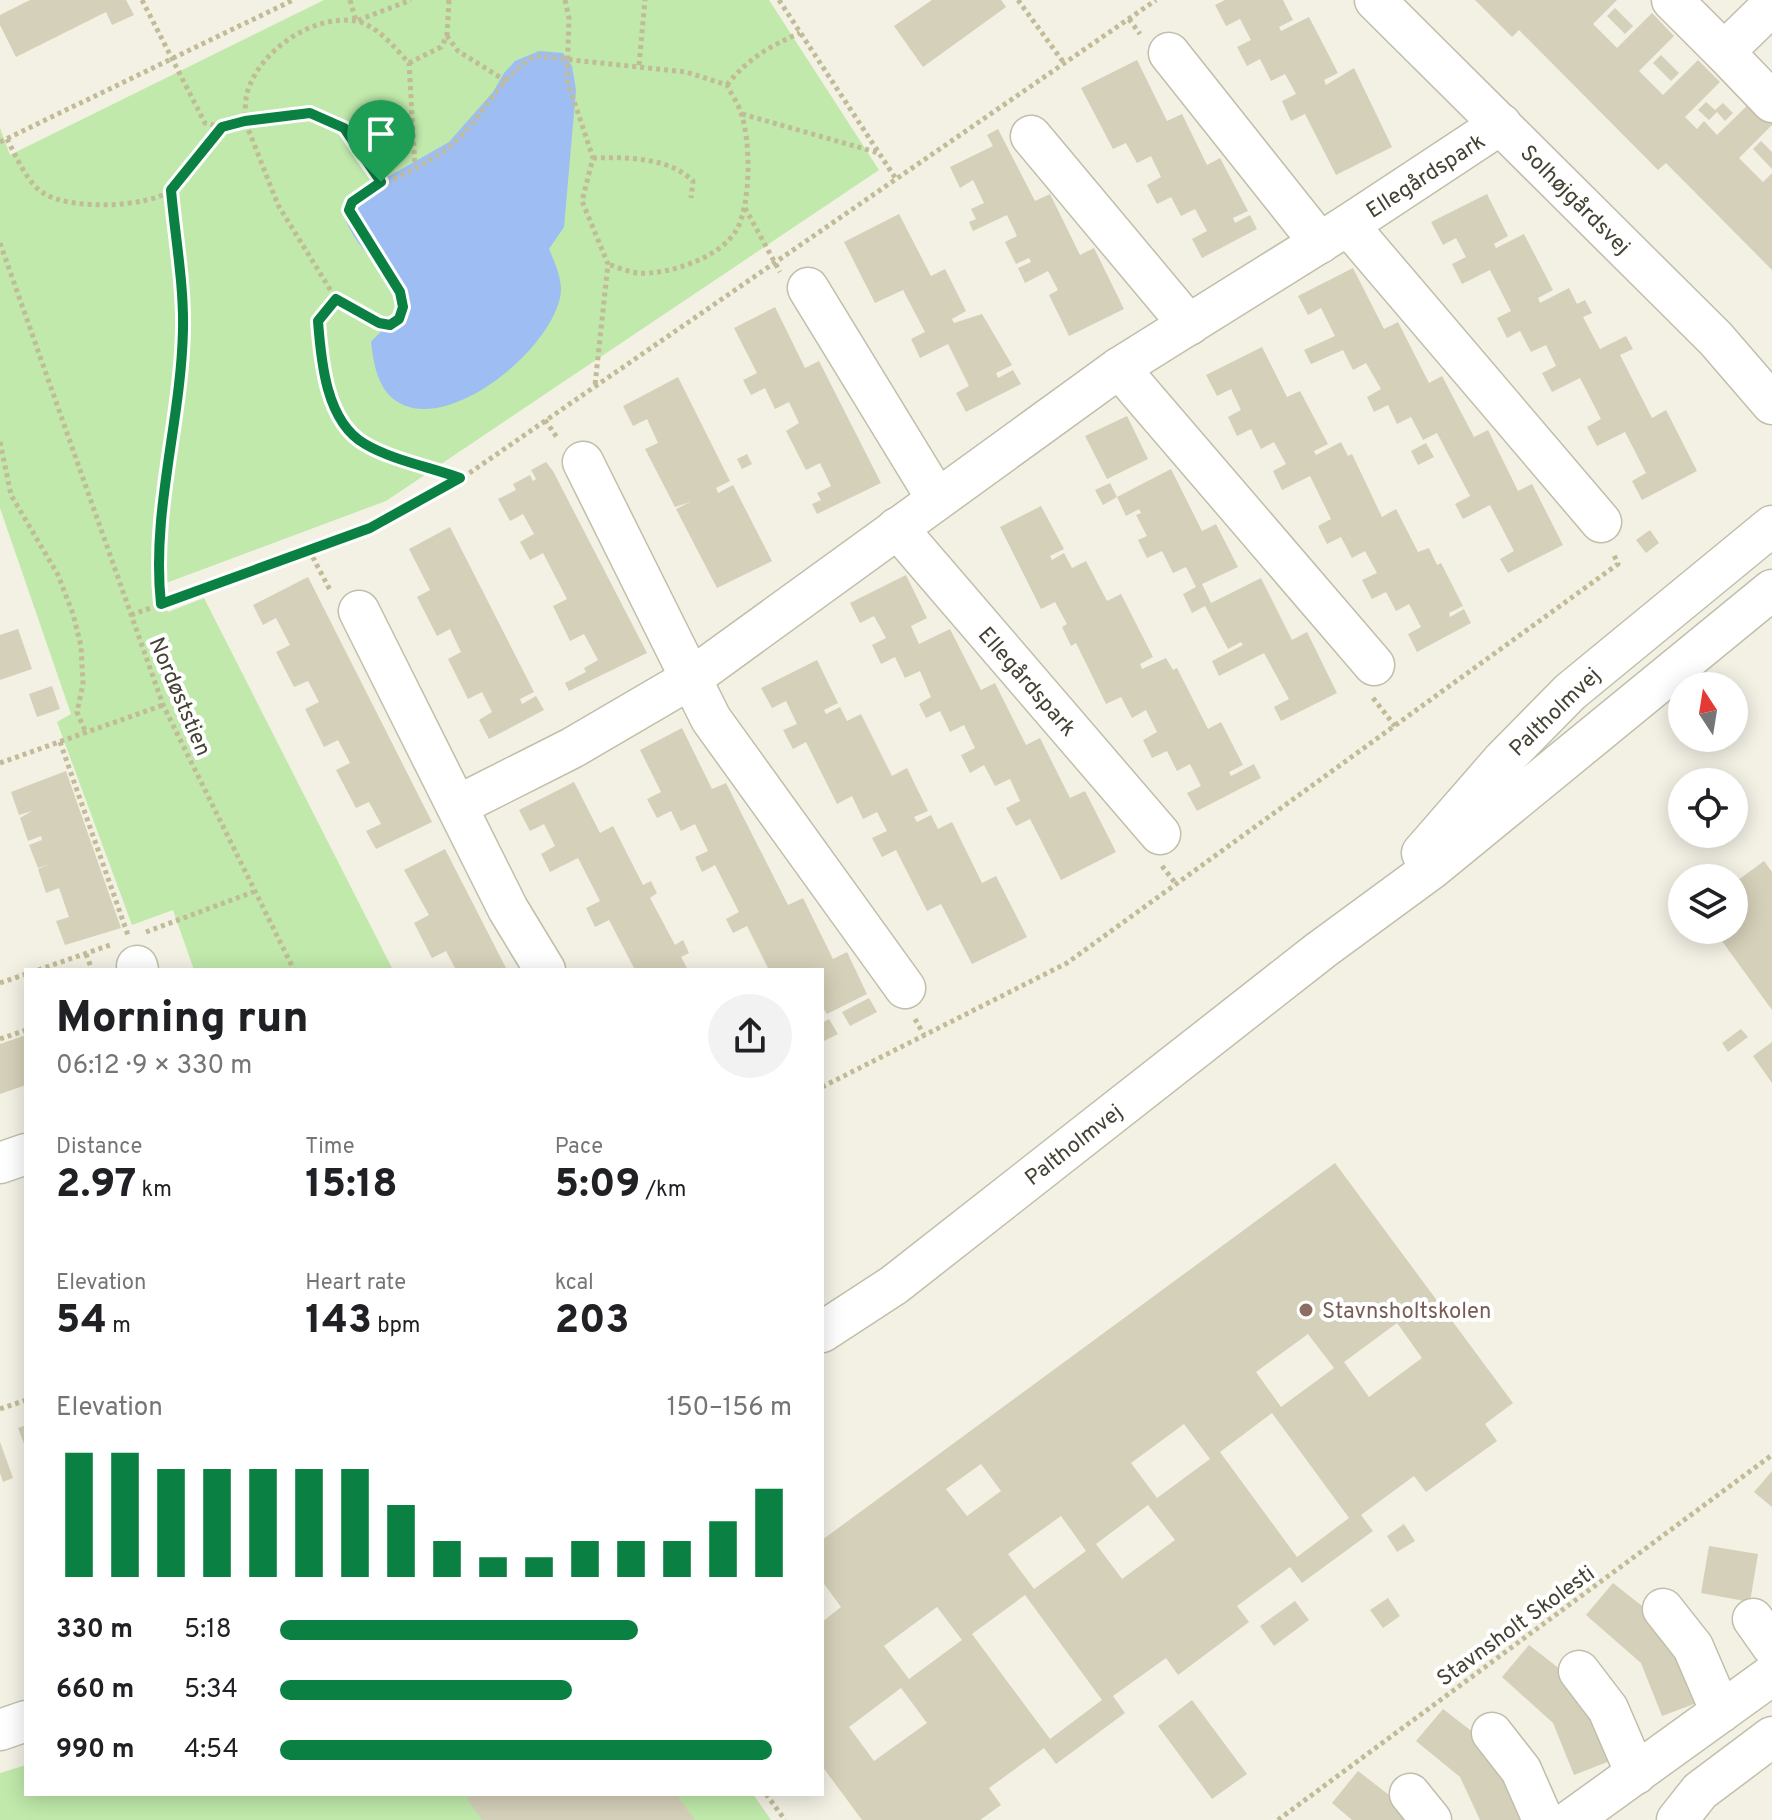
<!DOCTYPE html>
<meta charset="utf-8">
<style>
body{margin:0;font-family:Overpass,sans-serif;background:#f2f2f2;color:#202124;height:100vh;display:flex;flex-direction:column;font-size:30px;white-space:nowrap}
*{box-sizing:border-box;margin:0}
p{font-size:26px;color:#757577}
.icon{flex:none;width:44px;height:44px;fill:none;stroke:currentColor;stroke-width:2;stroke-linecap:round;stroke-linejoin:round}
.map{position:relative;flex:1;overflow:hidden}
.details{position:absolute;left:24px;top:968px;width:800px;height:828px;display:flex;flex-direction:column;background:#fff;border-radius:0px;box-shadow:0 4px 20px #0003}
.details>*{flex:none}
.needle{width:52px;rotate:348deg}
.tools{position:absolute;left:1668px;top:672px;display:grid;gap:16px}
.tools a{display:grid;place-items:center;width:80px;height:80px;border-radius:50%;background:#fff;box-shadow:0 4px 20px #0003;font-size:40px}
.pin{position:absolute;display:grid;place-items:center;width:68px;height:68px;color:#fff;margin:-82px -34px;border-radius:50% 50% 50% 0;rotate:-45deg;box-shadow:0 0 8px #0007}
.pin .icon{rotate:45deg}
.round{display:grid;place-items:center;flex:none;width:84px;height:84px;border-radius:42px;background:#f2f2f2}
.headline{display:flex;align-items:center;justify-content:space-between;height:136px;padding:0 32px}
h1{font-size:44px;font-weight:800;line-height:60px}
.figures{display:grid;grid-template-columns:repeat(3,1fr);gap:12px;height:136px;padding:8px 32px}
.figures div{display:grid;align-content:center}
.figures b{font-size:40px;font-weight:800}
.figures small{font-size:22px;font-weight:400}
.figures p{font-size:22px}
.chart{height:224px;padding:16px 32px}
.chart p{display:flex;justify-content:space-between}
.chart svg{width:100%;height:144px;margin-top:8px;stroke:#0b8043;stroke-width:6}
ul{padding:0 32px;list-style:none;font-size:26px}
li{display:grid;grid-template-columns:128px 96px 1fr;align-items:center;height:60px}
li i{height:20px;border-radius:10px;background:#0b8043}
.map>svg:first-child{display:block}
.green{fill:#c0e9ab}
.water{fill:#9dbdf3}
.building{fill:#d5d0b9;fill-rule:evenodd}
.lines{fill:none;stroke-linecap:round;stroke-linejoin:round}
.minor-casing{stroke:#c1bea9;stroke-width:43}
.path{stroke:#c1bb97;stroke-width:5;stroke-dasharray:4 4;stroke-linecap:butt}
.minor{stroke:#fff;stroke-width:40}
.route-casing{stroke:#fff;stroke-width:16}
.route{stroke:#0b8043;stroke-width:10}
.education-dot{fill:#8d6e63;stroke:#fff;stroke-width:3}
.labels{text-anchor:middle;stroke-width:8;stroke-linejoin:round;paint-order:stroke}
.street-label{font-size:22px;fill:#454234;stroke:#fff}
.education-label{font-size:22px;fill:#785e54;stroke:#fff;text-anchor:start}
</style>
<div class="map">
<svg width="1772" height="1820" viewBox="0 0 1772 1820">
<rect width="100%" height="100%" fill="#f3f1e4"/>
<g class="green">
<polygon points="324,0 769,0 879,170 386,501 158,586 168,612 204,598 393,970 194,970 173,910 132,925 57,722 71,714 0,508 0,128 10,155"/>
<polygon points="26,1765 26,1794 753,1794 771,1820 0,1820 0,1773"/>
</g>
<path class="water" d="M539,51L563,53L572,66L576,90L564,227L549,249C554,261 561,276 561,290C558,347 437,447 388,394C376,380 373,359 371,342C378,334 391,323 395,313C408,281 337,240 344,202L449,142L493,92L504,73L515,61Z"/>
<g class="building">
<polygon points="30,0 126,0 134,15 112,25 106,12 16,57 0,25 0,15"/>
<polygon points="932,0 1001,0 1006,7 923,67 894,26"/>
<polygon points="1225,0 1283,0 1293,20 1279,27 1281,31 1309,17 1338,73 1324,80 1326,85 1354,68 1392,147 1336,175 1305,114 1291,121 1282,101 1296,94 1285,74 1271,81 1260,59 1247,66 1237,47 1251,40 1240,19 1226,26 1215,5"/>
<polygon points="1475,0 1617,0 1593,24 1617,48 1652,13 1674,36 1639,71 1663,95 1698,60 1720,82 1685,117 1697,129 1704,121 1717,135 1753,100 1772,119 1772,125 1739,158 1763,182 1772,173 1772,270 1666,163 1658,170 1519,30 1512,37"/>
<polygon points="1615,8 1633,26 1625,34 1607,16"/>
<polygon points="1661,55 1679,73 1671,81 1653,63"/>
<polygon points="1137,60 1167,121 1182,114 1207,165 1220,158 1248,211 1233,218 1235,223 1250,215 1257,229 1202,258 1192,239 1207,231 1195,209 1181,216 1171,197 1157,204 1147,185 1161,177 1151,156 1137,163 1126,143 1113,149 1081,88"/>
<polygon points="1706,102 1715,110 1723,103 1733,113 1725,121 1717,112 1709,120 1698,110"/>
<polygon points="998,129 1035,201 1050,194 1080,255 1094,248 1124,309 1069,336 1049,295 1058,290 1048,271 1025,283 1018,268 1031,262 1029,258 1016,264 1005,242 1017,236 1007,215 973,231 969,222 976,219 971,209 984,203 973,180 960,188 950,167 993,146 987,135"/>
<polygon points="1761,141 1772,152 1772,169 1753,149"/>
<polygon points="1487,194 1508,236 1494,244 1496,248 1524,234 1553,290 1538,298 1540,303 1569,288 1577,304 1585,300 1592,313 1583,317 1600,349 1626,336 1633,349 1620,355 1652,418 1666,410 1697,471 1642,500 1632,481 1646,473 1625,432 1597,446 1587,427 1601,419 1580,378 1552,392 1542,373 1556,366 1546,345 1531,352 1520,331 1507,338 1497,318 1511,311 1490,270 1462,284 1452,264 1466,257 1456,238 1443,245 1431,222"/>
<polygon points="899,214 931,276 945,269 966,311 952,319 954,323 982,314 1012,365 996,373 998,378 1013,370 1021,384 966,412 956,393 969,386 948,344 920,358 911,339 925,332 903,290 875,303 844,242"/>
<polygon points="1353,268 1384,329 1398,322 1429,383 1442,376 1474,437 1488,430 1518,491 1532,484 1563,545 1508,573 1500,559 1514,551 1490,505 1463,519 1455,504 1470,496 1437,433 1423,440 1411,417 1397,424 1388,405 1374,412 1367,397 1381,389 1366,363 1353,370 1343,350 1311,364 1304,350 1335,336 1321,308 1308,315 1298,296"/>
<polygon points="775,307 805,368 819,361 881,483 817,514 812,504 821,500 817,493 831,486 820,463 806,470 786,431 799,423 789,402 775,409 765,388 751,395 743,380 757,373 734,328"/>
<polygon points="1262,347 1287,397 1300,391 1328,444 1314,451 1316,455 1341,442 1348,456 1352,454 1382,517 1396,509 1418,552 1429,548 1437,565 1441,563 1463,606 1449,613 1450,617 1464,609 1471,623 1417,652 1408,634 1421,627 1409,604 1396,611 1386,592 1372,599 1362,580 1377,573 1365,551 1352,558 1341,537 1327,544 1318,526 1331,519 1310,476 1282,490 1273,471 1286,464 1274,442 1261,449 1251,429 1237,436 1228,417 1241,410 1231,389 1217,396 1206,375"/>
<polygon points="678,377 730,481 716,488 718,493 733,485 772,561 717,588 676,509 690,502 675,507 645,449 658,443 647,419 633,426 623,406"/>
<polygon points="1127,416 1148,459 1107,479 1085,436"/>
<polygon points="1426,443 1434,457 1418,465 1411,451"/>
<polygon points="747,454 752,464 742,469 737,459"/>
<polygon points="546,462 553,471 647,653 569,691 565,683 586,672 584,668 598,660 584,634 570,641 553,606 567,599 543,553 530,560 520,542 534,534 523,514 510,521 498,499 516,490 513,484 530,475 533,481 536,479 531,470"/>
<polygon points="1171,469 1202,531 1216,524 1238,567 1202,584 1211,603 1261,578 1292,640 1307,632 1337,693 1281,721 1274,707 1289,699 1264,653 1219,676 1212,661 1243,645 1241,642 1228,649 1205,606 1192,613 1183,594 1196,587 1186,567 1173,573 1162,551 1147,558 1138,540 1147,536 1136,515 1141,513 1139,509 1126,516 1117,497"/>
<polygon points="1110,483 1117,497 1103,505 1095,490"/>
<polygon points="1041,506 1064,549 1050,556 1052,560 1064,553 1072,568 1086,561 1107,601 1121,594 1153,657 1140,664 1142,669 1166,658 1173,670 1177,668 1208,729 1221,722 1243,765 1229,772 1231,776 1254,764 1261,778 1197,811 1187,793 1201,786 1190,764 1177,771 1167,751 1152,758 1143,740 1157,732 1146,710 1132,718 1121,697 1106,704 1076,643 1071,646 1062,627 1067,624 1055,602 1041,609 1000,527"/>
<polygon points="450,527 534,692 520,699 522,704 536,696 544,710 489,739 479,720 492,712 482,692 468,699 448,659 461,652 450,629 437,636 417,597 430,590 409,549"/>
<polygon points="1650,530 1659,543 1646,553 1636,540"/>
<polygon points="906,575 927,618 911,626 919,644 950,629 981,690 995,683 1026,745 1040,738 1070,798 1085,791 1116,852 1061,880 1030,819 1016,826 1006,808 1020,801 1010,779 995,786 984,765 970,773 961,755 975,748 964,725 950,732 940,711 926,718 919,704 931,697 920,671 905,678 895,657 881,664 872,645 886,638 874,616 860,623 850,603"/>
<polygon points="308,577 432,822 376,849 366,831 381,824 369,802 356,808 336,770 350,763 338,740 324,747 305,709 319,702 308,681 294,687 276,652 290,645 276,618 263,625 253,605"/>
<polygon points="18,629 32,669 0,680 0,635"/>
<polygon points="817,660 838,703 824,710 826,714 840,707 847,721 861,714 892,776 907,768 928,811 914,817 917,822 931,815 938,829 952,822 982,883 996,876 1027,937 972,964 941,904 927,911 896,850 882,857 872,838 887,831 877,812 863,819 852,796 837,804 806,742 793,749 783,730 797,724 786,701 772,708 761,688"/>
<polygon points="52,686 60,709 37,717 29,694"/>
<polygon points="682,728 712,789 726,783 788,905 803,898 833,959 847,952 867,994 827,1014 822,1006 822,970 769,970 747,926 733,933 726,919 739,912 715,865 702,872 695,857 708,851 695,824 681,831 671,811 657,818 647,799 661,792 640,750"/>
<polygon points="66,771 121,928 65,945 56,921 69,917 59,888 46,893 38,869 50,864 38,868 29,845 42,840 41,836 28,841 20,818 32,811 19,815 11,792"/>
<polygon points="574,782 600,833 613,826 643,885 651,881 657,893 650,898 675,945 683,940 689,953 681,957 688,970 635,970 609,920 595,927 586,908 600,901 578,858 550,872 541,854 555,846 544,824 530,831 519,810"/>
<polygon points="445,849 507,970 456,970 446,951 432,958 414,923 429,915 404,870"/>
<polygon points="1764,861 1772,872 1772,1010 1714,930 1734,930 1734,883"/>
<polygon points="869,998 877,1012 850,1026 842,1012"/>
<polygon points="829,1019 838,1034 822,1042 822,1023"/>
<polygon points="1741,1029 1748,1037 1728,1052 1722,1043"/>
<polygon points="26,1035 26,1085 0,1094 0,1044"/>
<polygon points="1772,1042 1772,1083 1753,1056"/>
<path d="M1335,1163L1513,1403L1485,1424L1497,1441L1426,1492L1414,1476L1361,1515L1373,1531L1302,1583L1290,1567L1237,1606L1249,1622L1178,1675L1166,1658L1113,1696L1125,1713L1056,1764L1044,1748L989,1788L1001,1805L980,1820H862L822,1766V1622L841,1607L822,1581V1540ZM1397,1323L1422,1358L1369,1397L1344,1362ZM1308,1334L1334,1368L1281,1407L1256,1372ZM1272,1413L1349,1518L1297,1557L1220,1452ZM1184,1424L1210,1459L1157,1498L1131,1463ZM981,1464L1001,1491L967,1516L946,1489ZM1148,1505L1175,1540L1122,1579L1096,1544ZM1061,1516L1086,1551L1034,1589L1008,1554ZM1025,1595L1102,1700L1050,1739L972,1634ZM937,1607L962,1640L909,1679L884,1646ZM901,1688L927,1723L874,1761L849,1727Z"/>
<polygon points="26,1425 26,1449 18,1428"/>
<polygon points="0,1442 13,1478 3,1482 0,1473"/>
<polygon points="1772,1471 1772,1507 1754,1492"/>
<polygon points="1404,1524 1415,1541 1397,1552 1387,1536"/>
<polygon points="1709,1546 1758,1554 1750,1602 1701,1593"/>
<polygon points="1613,1583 1661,1621 1702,1701 1662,1716 1641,1663 1586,1615"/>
<polygon points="1388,1598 1400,1616 1383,1628 1370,1610"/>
<polygon points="1295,1601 1309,1620 1274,1646 1260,1626"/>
<polygon points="1529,1645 1574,1680 1615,1759 1574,1775 1553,1723 1502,1677"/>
<polygon points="1192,1700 1247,1774 1212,1799 1158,1726"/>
<polygon points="1443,1709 1487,1743 1527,1820 1480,1820 1460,1777 1416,1741"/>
<polygon points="1358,1771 1407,1809 1415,1820 1352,1820 1332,1803"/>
<polygon points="473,1794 676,1794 695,1820 482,1820 467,1799"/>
</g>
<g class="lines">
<defs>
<g id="minor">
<polyline points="1375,0 1716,339 1772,404"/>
<polyline points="1672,0 1724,52 1772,5"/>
<polyline points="1724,52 1772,102"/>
<polyline points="1169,53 1320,243"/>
<polyline points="1031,136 1189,325"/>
<polyline points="1348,225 1601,522"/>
<polyline points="808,288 937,499"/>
<polyline points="1119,368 1374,665"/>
<polyline points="583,462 711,719 905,988"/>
<polyline points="897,528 1160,834"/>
<polyline points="359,611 508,909 545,970"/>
<polyline points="457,806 572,748 690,679 1119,368 1348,225 1501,124"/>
<polyline points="1422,853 1503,760 1570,692 1772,526"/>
<polyline points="137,966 138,970"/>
<polyline points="0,1163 26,1154"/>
<polyline points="822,1332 894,1285 1321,950 1430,870 1772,590"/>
<polyline points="1663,1609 1693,1647 1721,1712"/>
<polyline points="1753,1619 1772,1646"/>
<polyline points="1579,1671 1608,1709 1636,1774"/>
<polyline points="0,1730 26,1721"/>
<polyline points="1492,1733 1521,1770 1543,1820"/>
<polyline points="1410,1794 1431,1820"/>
<polyline points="1571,1820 1772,1675"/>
<polyline points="1677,1820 1700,1791 1772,1737"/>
</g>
</defs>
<use href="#minor" class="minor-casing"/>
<g class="path">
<path d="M142,0L205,123L222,127L245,121C245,111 245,99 248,90C261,50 313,14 356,21C377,25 395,48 409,63L415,166"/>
<polyline points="350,0 356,21 411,0"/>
<polyline points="565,0 569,18 567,80 593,158 582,201 608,264 595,385"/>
<polyline points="779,0 896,179"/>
<polyline points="1018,0 1064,63"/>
<polyline points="1129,19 1140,34"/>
<polyline points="447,36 449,0"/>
<polyline points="409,63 441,47 447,36 458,51 506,81"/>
<polyline points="639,65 645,0"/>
<path d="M727,85C747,59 770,46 800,33"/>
<polyline points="742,114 879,153"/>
<path d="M7,139C16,156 28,185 45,194C72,210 146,208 172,190C188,178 209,144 222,127"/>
<polyline points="0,142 293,0"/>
<path d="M593,158C625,157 669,157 693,181L691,198"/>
<path d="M381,182C331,109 333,110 245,121L278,205L336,299L379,323L390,325C423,305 369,245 354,222L349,210L352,202C383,182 429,166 455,142C484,115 501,75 535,56L686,72L727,85C731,94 738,103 741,113C751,141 751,203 737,229C721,258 668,275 638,273C628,272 617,267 608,264"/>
<polyline points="745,208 780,272"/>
<polyline points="0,243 163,705 294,970"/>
<path d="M336,299L318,321C321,361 326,422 365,444C392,460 430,467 460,478"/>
<polyline points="545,420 558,439"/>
<polyline points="0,442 11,495 58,575 73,614 81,646 83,684 77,712 86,733"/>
<polyline points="309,550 331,592"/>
<path d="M161,604C151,512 181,422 183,330C184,284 175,236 171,190"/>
<polyline points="131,615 370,528 468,474 1156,0"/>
<polyline points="1373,698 1395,726"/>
<polyline points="60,742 128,935"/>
<polyline points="0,763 163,705"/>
<polyline points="1162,866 1176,884"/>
<polyline points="146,932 253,892"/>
<polyline points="86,954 92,970"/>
<polyline points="38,970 110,945"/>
<polyline points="0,983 26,974"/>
<polyline points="915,1019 924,1035"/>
<polyline points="0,1039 26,1030"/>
<polyline points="822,1087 1067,963 1618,564 1613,553"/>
<polyline points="0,1409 26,1400"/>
<polyline points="766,1794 785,1820"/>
<polyline points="1278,1820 1772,1455"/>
</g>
<use href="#minor" class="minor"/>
</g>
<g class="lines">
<defs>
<path id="route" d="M310,113L344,128L381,182L352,202L349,210L400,292L403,307L399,319L390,325L379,323L336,299L318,321C321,361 326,422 365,444C392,460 430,467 460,478L370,528L161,604C151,512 181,422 183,330C184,284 175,236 171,190L222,127L245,121Z"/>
</defs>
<use href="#route" class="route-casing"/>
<use href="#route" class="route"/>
</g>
<circle class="education-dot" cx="1306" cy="1310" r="8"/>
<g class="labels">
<g class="street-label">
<text transform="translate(1425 175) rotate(-33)" y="8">Ellegårdspark</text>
<text transform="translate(1576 199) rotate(45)" y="8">Solhøjgårdsvej</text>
<text transform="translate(1028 681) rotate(49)" y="8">Ellegårdspark</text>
<text transform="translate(181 696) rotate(67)" y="8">Nordøststien</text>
<text transform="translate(1554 711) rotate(-44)" y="8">Paltholmvej</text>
<text transform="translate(1073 1144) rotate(-38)" y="8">Paltholmvej</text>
<text transform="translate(1515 1625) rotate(-36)" y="8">Stavnsholt Skolesti</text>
</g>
<g class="education-label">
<text x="1322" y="1318">Stavnsholtskolen</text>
</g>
</g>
</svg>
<div class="tools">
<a><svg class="needle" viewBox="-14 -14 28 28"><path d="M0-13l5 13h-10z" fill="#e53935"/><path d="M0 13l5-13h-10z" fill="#757577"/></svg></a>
<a><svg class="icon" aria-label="locate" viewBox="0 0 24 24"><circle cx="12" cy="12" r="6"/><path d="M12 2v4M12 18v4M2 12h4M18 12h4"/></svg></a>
<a><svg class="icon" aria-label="layers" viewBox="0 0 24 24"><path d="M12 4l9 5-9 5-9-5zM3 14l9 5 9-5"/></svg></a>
</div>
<div class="pin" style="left:381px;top:182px;background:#1e9e55"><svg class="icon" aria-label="arrive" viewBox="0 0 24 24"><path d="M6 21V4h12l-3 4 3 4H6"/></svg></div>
<section class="details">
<div class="headline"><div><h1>Morning run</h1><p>06:12 · 9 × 330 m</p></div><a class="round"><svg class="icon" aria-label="share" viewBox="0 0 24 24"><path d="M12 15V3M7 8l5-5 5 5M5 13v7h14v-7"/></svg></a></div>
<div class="figures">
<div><p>Distance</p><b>2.97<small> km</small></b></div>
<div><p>Time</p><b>15:18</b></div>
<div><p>Pace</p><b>5:09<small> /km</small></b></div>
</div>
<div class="figures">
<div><p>Elevation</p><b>54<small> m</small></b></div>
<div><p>Heart rate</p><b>143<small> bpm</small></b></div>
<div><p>kcal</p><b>203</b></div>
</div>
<div class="chart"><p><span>Elevation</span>150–156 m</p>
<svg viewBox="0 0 160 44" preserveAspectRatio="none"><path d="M5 44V6M15 44V6M25 44V11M35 44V11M45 44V11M55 44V11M65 44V11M75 44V22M85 44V33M95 44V38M105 44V38M115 44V33M125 44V33M135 44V33M145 44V27M155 44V17"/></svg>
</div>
<ul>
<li><b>330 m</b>5:18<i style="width:70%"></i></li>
<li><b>660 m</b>5:34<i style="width:57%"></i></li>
<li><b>990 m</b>4:54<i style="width:96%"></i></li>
</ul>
</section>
</div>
